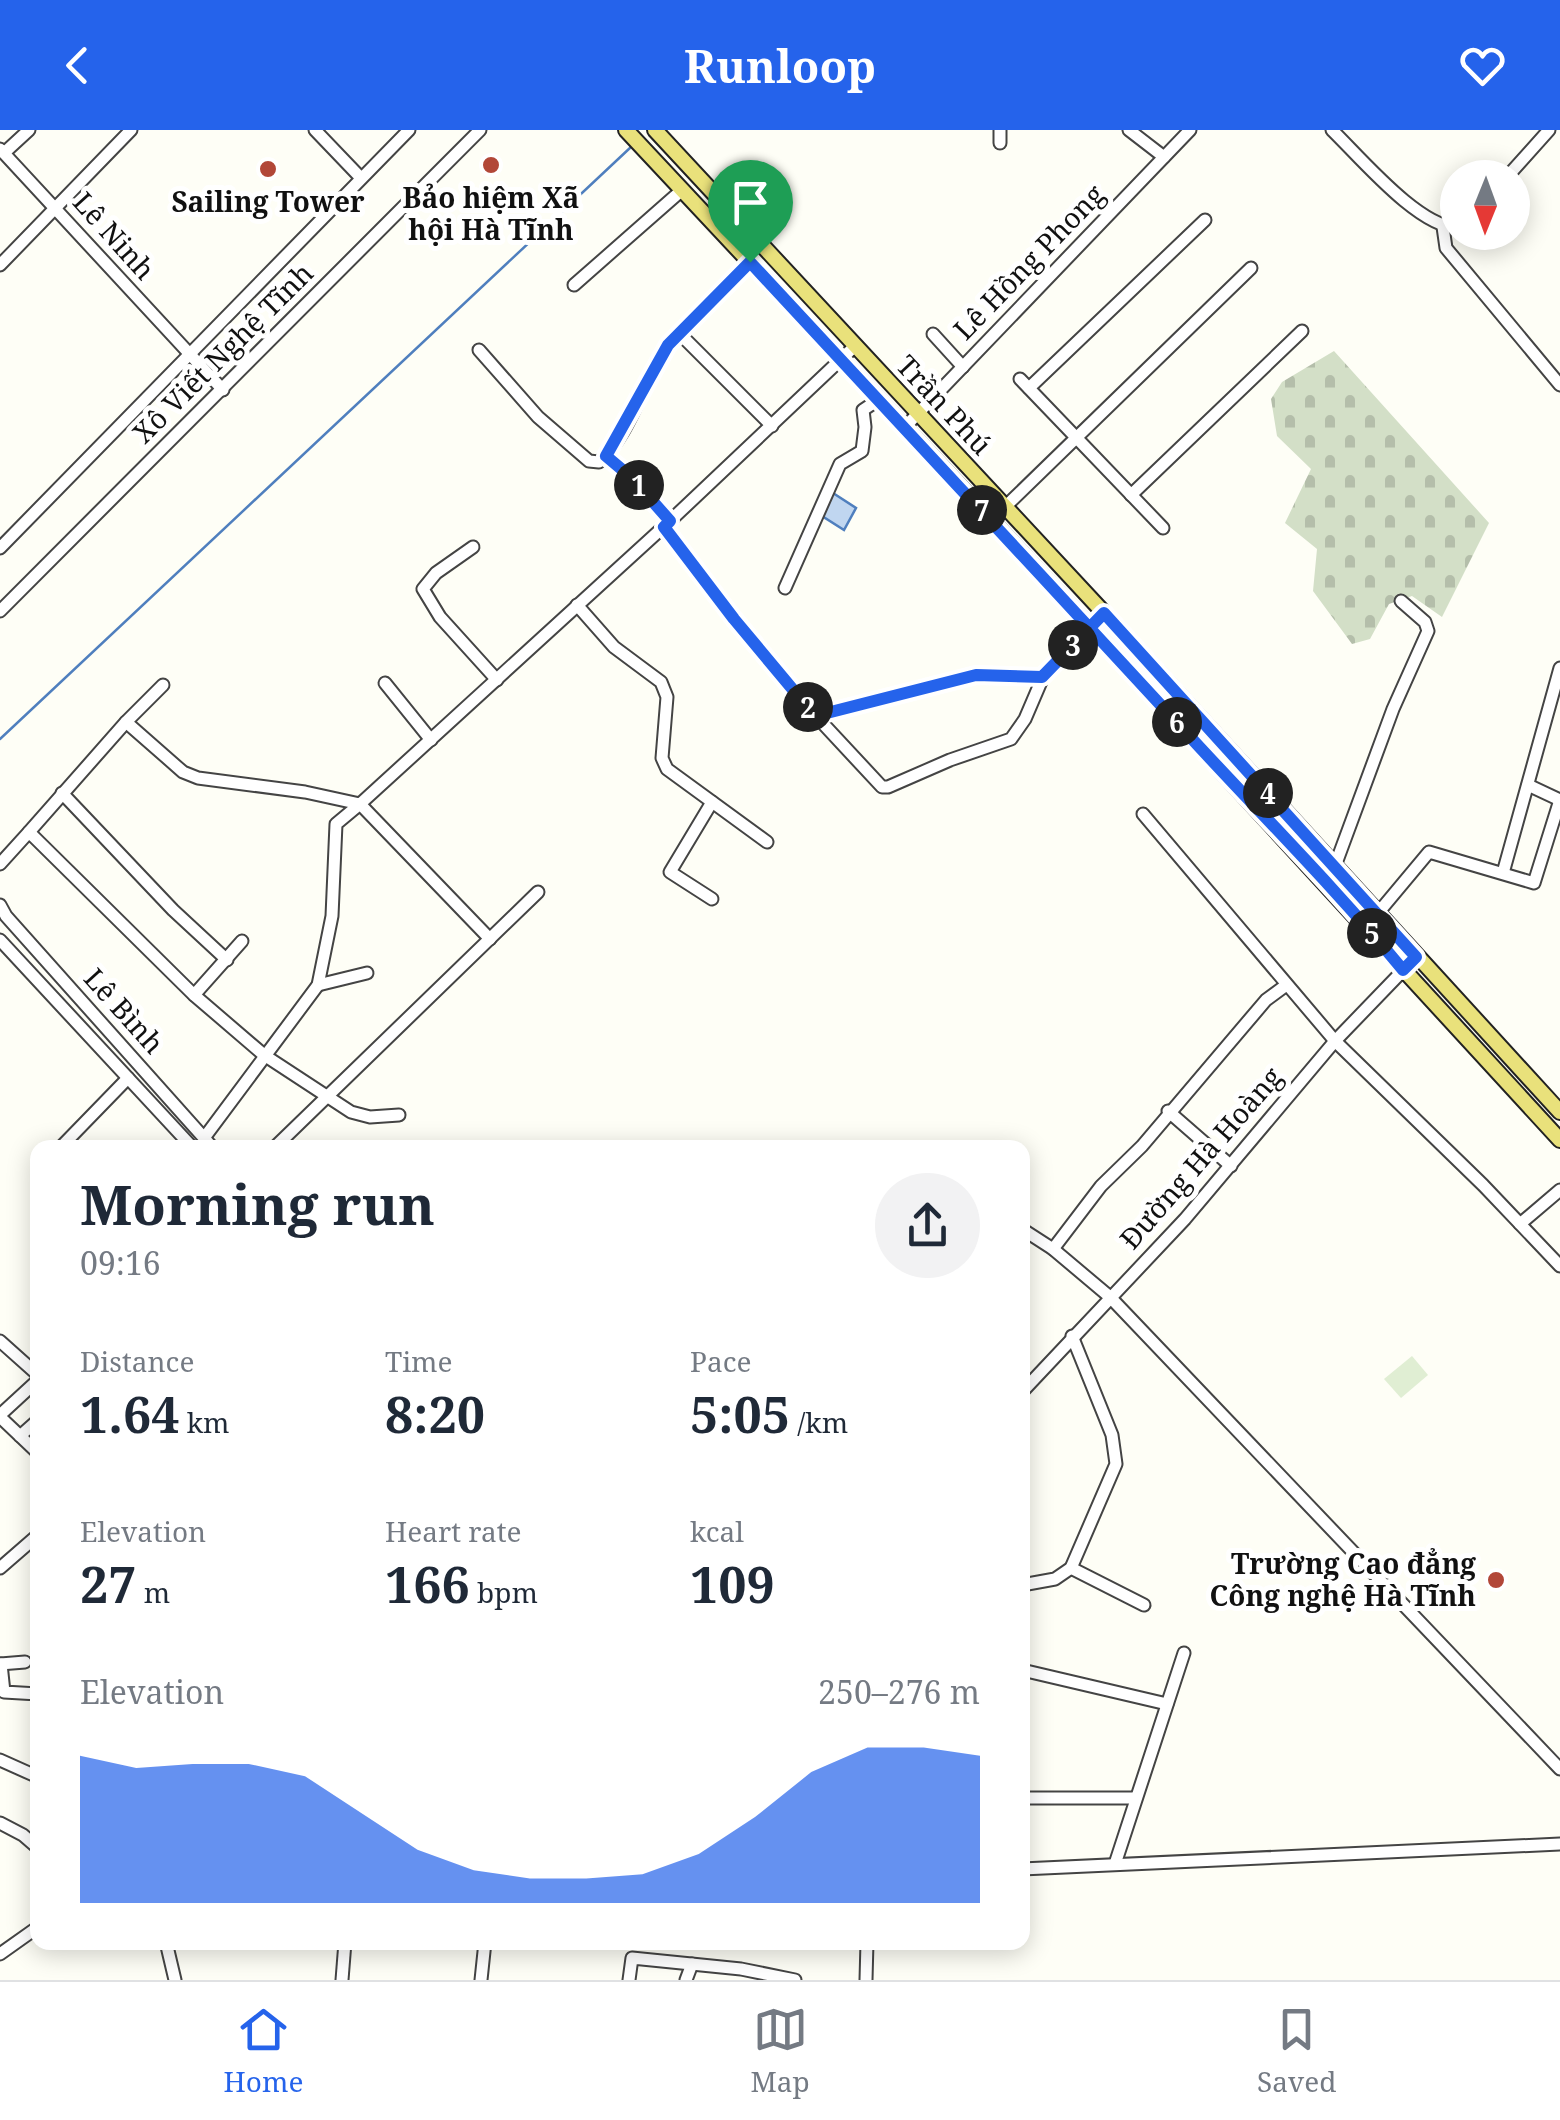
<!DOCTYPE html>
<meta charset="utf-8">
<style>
body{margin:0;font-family:"Noto Serif",serif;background:#f2f2f3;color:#1f2937;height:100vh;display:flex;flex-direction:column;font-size:38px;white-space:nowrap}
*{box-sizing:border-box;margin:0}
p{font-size:32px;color:#747a83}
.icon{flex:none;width:55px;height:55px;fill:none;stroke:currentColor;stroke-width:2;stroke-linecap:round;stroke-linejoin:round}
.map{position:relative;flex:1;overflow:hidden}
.panel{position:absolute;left:30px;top:1010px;width:1000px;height:810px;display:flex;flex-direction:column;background:#fff;border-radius:20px;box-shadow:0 5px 25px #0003}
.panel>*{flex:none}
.needle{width:65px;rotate:181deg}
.fabs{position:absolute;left:1440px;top:30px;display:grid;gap:20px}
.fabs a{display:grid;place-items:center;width:90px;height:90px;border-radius:50%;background:#fff;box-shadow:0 5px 25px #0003;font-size:50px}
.pin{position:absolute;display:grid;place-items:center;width:85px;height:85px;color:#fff;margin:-102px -42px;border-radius:50% 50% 50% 0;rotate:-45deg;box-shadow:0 0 10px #0007}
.pin .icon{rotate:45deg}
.km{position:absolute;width:50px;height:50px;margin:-25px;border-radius:50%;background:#222;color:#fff;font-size:28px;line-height:50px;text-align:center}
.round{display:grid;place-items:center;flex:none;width:105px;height:105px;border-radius:52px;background:#f2f2f3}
.summary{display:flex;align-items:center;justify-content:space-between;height:170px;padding:0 50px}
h1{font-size:55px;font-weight:700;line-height:75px}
.stats{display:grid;grid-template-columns:repeat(3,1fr);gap:15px;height:170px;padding:10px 50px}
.stats div{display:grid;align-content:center}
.stats b{font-size:50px;font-weight:700}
.stats small{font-size:28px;font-weight:400}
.stats p{font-size:28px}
.chart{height:280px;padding:20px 50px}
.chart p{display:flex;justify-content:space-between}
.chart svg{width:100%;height:180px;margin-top:10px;fill:#2563eb;opacity:.7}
header{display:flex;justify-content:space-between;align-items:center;height:130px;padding:0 50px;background:#2563eb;color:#fff;font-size:45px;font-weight:700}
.tabs{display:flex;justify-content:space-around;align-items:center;height:140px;border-top:2px solid #e0e1e3;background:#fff;font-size:28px;color:#747a83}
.tabs a{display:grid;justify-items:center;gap:5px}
.tabs .selected{color:#2563eb}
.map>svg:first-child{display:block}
.cemetery{fill:url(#cemetery-stones)}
.pitch{fill:#e0eed3}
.water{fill:#c0d6f0;stroke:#4f7fbe;stroke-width:2.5}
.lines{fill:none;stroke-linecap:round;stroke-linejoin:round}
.stream{stroke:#4f7fbe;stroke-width:2.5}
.minor-casing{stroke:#444;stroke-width:15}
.major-casing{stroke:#222;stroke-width:18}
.minor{stroke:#fff;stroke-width:11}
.major{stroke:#e9e17b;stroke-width:14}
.route-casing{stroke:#fff;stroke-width:20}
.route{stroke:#2563eb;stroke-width:12}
.poi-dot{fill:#b24738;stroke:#fff;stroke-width:4}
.labels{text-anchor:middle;stroke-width:10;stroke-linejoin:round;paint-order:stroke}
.poi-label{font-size:28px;font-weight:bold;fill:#111;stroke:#fff}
.street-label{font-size:28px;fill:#111;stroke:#fff}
</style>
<header><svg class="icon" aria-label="back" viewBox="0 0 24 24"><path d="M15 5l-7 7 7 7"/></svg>Runloop<svg class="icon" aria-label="heart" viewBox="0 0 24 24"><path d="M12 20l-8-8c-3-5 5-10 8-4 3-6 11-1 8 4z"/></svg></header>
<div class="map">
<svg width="1560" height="1850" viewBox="0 0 1560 1850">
<defs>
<pattern id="cemetery-stones" width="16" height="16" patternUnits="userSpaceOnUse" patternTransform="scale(2.5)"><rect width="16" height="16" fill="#d3dfc7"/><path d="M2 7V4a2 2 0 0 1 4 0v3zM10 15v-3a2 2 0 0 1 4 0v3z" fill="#b4beaa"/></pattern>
</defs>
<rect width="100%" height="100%" fill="#fefef6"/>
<polygon class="cemetery" points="1334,221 1489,393 1442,487 1412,466 1389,474 1370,509 1352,514 1313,461 1317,419 1285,393 1311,339 1277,306 1271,269 1282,252"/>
<polygon class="pitch" points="1412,1226 1428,1245 1401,1268 1384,1249"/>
<polygon class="water" points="833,363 856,378 844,400 822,386"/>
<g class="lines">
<polyline class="stream" points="0,609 631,17"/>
<defs>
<g id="minor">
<polyline points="315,0 360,47"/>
<polyline points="1129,0 1164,27"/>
<path d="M1332,0C1359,26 1421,100 1458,97"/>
<polyline points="1000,13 1000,0"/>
<polyline points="0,19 223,260"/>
<polyline points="4,23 29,0"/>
<polyline points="1506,48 1549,0"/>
<polyline points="1443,97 1446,118 1560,255"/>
<polyline points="750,133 679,203 772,296"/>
<polyline points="0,135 131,0"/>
<polyline points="574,155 682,60"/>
<polyline points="933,204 963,237"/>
<path d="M479,220L538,287L589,331L599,332C634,302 645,238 679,203"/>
<polyline points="1020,249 1163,398"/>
<polyline points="1029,258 1205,90"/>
<polyline points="904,298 1190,0"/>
<polyline points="606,326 632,348 670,391"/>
<polyline points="1131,365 1302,201"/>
<polyline points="1005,377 1251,138"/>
<polyline points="664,397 734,489 815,585 976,545 1043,547 1104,483"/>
<polyline points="473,417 436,443 423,459 440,487 497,550"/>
<polyline points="0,418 409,0"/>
<polyline points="785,458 840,334 862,321 865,297 863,280 878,270"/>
<polyline points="577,475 614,517 661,552 667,567 662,628 667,639 767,712"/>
<polyline points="0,481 480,0"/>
<polyline points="385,553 431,610"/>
<polyline points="815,585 882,657 888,657 950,630 1011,609 1025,589 1043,547"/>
<polyline points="126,592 183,642 198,648 305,662 360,674 670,391 855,216"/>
<polyline points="62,663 173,780 227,830"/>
<polyline points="1143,684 1335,911 1483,1055 1560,1136"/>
<polyline points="29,702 126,592 163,555"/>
<polyline points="0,734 29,702 194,865 264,925 351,982 370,987 399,985"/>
<polyline points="1335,736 1393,579 1428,501 1425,492 1401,471"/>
<polyline points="1503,743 1560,538"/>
<polyline points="712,769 670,742 712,672"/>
<polyline points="0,775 6,786 213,1018"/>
<polyline points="1378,783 1429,722 1534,753 1560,670 1528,655"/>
<polyline points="0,810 193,1018"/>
<polyline points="318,855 367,843"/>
<polyline points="194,865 242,811"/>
<polyline points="1168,981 1231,1036"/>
<polyline points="204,1008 318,855 332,786 336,694 360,674 490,809"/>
<polyline points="60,1018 128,948"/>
<polyline points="274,1018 538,762"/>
<polyline points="1520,1094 1560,1060"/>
<polyline points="1022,1099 1053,1119 1110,1167 1560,1639"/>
<polyline points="1053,1119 1101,1056 1142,1016 1266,870 1285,856"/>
<polyline points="0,1211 38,1245"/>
<polyline points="1022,1262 1185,1089 1335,911 1416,827"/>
<polyline points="0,1285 38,1250"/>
<polyline points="0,1287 38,1323"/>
<polyline points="20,1306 38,1290"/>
<polyline points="0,1438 38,1405"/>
<polyline points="1071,1438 1144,1475"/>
<polyline points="1022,1455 1055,1449 1071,1438 1116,1334 1112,1305 1072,1206"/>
<polyline points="0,1534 25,1532"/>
<polyline points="1,1534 4,1562 38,1564"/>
<polyline points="1022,1540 1167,1574"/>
<polyline points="0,1630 38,1647"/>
<polyline points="1022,1668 1136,1668"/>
<polyline points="0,1693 23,1705 38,1718"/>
<polyline points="1115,1734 1184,1523"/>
<polyline points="1022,1739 1560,1714"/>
<polyline points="166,1812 175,1850"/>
<polyline points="0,1824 38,1797"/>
<polyline points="342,1850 345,1812"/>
<polyline points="481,1850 485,1812"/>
<polyline points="629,1850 632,1828 741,1839 795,1850"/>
<polyline points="686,1850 692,1834"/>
<polyline points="866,1850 867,1812"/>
</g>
<g id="major">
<polyline points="626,0 978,376 1560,1010"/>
<polyline points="655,0 1104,483 1560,982"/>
</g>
</defs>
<use href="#minor" class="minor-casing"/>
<use href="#major" class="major-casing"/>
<use href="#minor" class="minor"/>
<use href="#major" class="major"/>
</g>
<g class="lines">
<defs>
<path id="route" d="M750,132L668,215L606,326L632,348L670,391L664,397L734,489L815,586L976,545L1042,547L1104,483L1416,827L1403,840C1337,760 1263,686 1193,610C1046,450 898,292 750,132"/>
</defs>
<use href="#route" class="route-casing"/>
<use href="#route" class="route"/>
</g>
<g class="poi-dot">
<circle cx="491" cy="35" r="10"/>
<circle cx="268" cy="39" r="10"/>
<circle cx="1496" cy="1450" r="10"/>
</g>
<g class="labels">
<g class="poi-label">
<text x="491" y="78">Bảo hiệm Xã<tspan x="491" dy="32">hội Hà Tĩnh</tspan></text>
<text x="268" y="82">Sailing Tower</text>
<text x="1476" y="1444" text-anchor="end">Trường Cao đẳng<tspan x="1476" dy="32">Công nghệ Hà Tĩnh</tspan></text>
</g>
<g class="street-label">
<text transform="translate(114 106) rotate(48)" y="10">Lê Ninh</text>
<text transform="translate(1029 132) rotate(-46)" y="10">Lê Hồng Phong</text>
<text transform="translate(223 223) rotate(-45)" y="10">Xô Viết Nghệ Tĩnh</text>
<text transform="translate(944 275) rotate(47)" y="10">Trần Phú</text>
<text transform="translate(124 881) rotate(48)" y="10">Lê Bình</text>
<text transform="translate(1201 1028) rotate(-49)" y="10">Đường Hà Hoàng</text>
</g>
</g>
</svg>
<div class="fabs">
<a><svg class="needle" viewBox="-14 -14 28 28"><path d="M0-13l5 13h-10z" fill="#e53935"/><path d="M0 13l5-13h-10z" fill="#747a83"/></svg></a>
</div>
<div class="pin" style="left:750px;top:132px;background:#1e9e55"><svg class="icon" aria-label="arrive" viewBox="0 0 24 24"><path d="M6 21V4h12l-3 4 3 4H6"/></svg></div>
<b class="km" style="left:639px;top:355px">1</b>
<b class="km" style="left:808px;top:577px">2</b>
<b class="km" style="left:1073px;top:515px">3</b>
<b class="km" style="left:1268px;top:663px">4</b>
<b class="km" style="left:1372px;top:803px">5</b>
<b class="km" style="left:1177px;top:592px">6</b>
<b class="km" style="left:982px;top:380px">7</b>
<section class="panel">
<div class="summary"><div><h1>Morning run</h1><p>09:16</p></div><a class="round"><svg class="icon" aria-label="share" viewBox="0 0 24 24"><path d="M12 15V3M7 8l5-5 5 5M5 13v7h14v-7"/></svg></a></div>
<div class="stats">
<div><p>Distance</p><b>1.64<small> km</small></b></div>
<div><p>Time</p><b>8:20</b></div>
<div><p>Pace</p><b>5:05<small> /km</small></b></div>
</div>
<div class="stats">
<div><p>Elevation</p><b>27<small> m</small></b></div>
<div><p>Heart rate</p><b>166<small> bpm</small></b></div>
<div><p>kcal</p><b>109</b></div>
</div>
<div class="chart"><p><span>Elevation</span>250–276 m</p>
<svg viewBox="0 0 160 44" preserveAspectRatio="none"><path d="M0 44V8L10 11L20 10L30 10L40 13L50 22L60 31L70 36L80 38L90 38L100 37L110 32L120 23L130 12L140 6L150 6L160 8V44z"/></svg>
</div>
</section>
</div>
<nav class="tabs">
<a class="selected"><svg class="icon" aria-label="home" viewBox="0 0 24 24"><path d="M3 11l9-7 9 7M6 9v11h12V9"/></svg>Home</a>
<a><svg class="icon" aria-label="map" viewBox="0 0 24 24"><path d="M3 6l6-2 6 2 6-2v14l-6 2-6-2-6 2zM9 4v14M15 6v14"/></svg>Map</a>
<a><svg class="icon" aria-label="saved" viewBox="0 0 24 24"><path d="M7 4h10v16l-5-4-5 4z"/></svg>Saved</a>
</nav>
